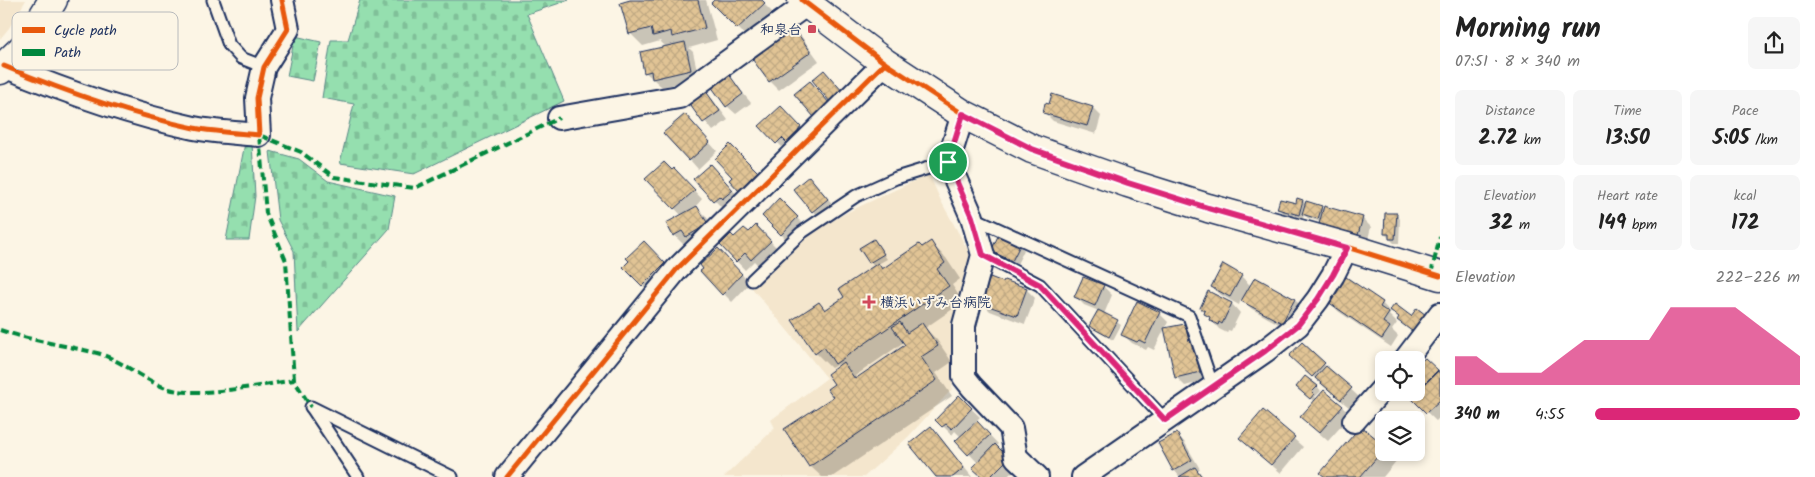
<!DOCTYPE html>
<meta charset="utf-8">
<style>
body{margin:0;font-family:Kalam,"Klee One",sans-serif;background:#f6f6f6;color:#222;height:100vh;display:flex;flex-direction:column;font-size:19px;white-space:nowrap}
*{box-sizing:border-box;margin:0}
p{font-size:16px;color:#767676}
.icon{flex:none;width:28px;height:28px;fill:none;stroke:currentColor;stroke-width:2;stroke-linecap:round;stroke-linejoin:round}
.map{position:relative;flex:1;overflow:hidden}
.panel{display:flex;flex-direction:column;background:#fff;width:375px}
.panel>*{flex:none}
.buttons{position:absolute;left:1375px;top:351px;display:grid;gap:10px}
.buttons a{display:grid;place-items:center;width:50px;height:50px;border-radius:8px;background:#fff;box-shadow:0 2px 8px #0003;font-size:25px}
.pin{position:absolute;display:grid;place-items:center;width:42px;height:42px;color:#fff;margin:-21px;border:2px solid #fff;border-radius:50%;box-shadow:0 1px 5px #0007}
.round{display:grid;place-items:center;flex:none;width:52px;height:52px;border-radius:8px;background:#f6f6f6}
.headline{display:flex;align-items:center;justify-content:space-between;height:85px;padding:0 15px}
h1{font-size:28px;font-weight:700;line-height:38px}
.stats{display:grid;grid-template-columns:repeat(3,1fr);gap:8px;height:85px;padding:5px 15px}
.stats div{display:grid;align-content:center;border-radius:8px;background:#f6f6f6;text-align:center}
.stats b{font-size:21px;font-weight:700}
.stats small{font-size:14px;font-weight:400}
.stats p{font-size:14px}
.chart{height:140px;padding:10px 15px}
.chart p{display:flex;justify-content:space-between}
.chart svg{width:100%;height:90px;margin-top:5px;fill:#db2777;opacity:.7}
ul{padding:0 15px;list-style:none;font-size:16px}
li{display:grid;grid-template-columns:80px 60px 1fr;align-items:center;height:38px}
li i{height:12px;border-radius:6px;background:#db2777}
main{display:flex;flex:1;min-height:0}
.map>svg:first-child{display:block}
.built{fill:#f4e6cd}
.cemetery{fill:url(#cemetery-stones);stroke:#588786}
.shadow{fill:#0003;fill-rule:evenodd}
.building{fill:url(#building-cross-hatch);stroke:#1b2f5e}
.lines{fill:none;stroke-linecap:round;stroke-linejoin:round}
.service-casing{stroke:#1b2f5e;stroke-width:15}
.minor-casing{stroke:#1b2f5e;stroke-width:26}
.tertiary-casing{stroke:#1b2f5e;stroke-width:31}
.service{stroke:#fcf5e5;stroke-width:11}
.minor{stroke:#fcf5e5;stroke-width:22}
.tertiary{stroke:#fcf5e5;stroke-width:28}
.quiet{stroke:#00873e;stroke-width:4;stroke-dasharray:8 4;stroke-linecap:butt}
.cycleway-casing{stroke:#fcf5e5;stroke-width:8}
.cycleway{stroke:#e8590c;stroke-width:5}
.route-casing{stroke:#fff;stroke-width:10}
.route{stroke:#db2777;stroke-width:6}
.poi-dot{fill:#d1495b;stroke:#fcf5e5;stroke-width:2}
.labels{text-anchor:middle;stroke-width:4;stroke-linejoin:round;paint-order:stroke}
.poi-label{font-size:14px;font-weight:bold;fill:#1b2f5e;stroke:#fcf5e5;text-anchor:end}
.key{fill:#fcf5e5;stroke:#b8babc;stroke-width:1}
.key-label{font-size:14px;fill:#1b2f5e}
</style>
<main>
<div class="map">
<svg width="1440" height="477" viewBox="0 0 1440 477">
<defs>
<pattern id="cemetery-stones" width="16" height="16" patternUnits="userSpaceOnUse" patternTransform="scale(1.25)"><rect width="16" height="16" fill="#95dfaf"/><path d="M2 7V4a2 2 0 0 1 4 0v3zM10 15v-3a2 2 0 0 1 4 0v3z" fill="#80c099"/></pattern>
<pattern id="building-cross-hatch" width="8" height="8" patternUnits="userSpaceOnUse" patternTransform="scale(1.25)"><rect width="8" height="8" fill="#e1c495"/><path d="M0 0l8 8M0 8l8-8" fill="none" stroke="#c0a983"/></pattern>
</defs>
<rect width="100%" height="100%" fill="#fcf5e5"/>
<filter id="ink" filterUnits="userSpaceOnUse"><feTurbulence type="fractalNoise" baseFrequency=".02" numOctaves="2"/><feDisplacementMap in="SourceGraphic" scale="10" xChannelSelector="R" yChannelSelector="G"/><feConvolveMatrix kernelMatrix="1 2 1 2 8 2 1 2 1" color-interpolation-filters="sRGB"/></filter>
<g filter="url(#ink)">
<g class="built">
<polygon points="0,0 26,0 9,28 0,39"/>
<polygon points="929,174 941,201 970,254 952,389 908,437 864,477 724,477 775,428 771,420 827,378 752,288 812,232 850,211"/>
</g>
<g class="cemetery">
<polygon points="360,0 569,0 527,14 564,101 414,174 340,163 354,104 322,98 331,40 348,40"/>
<polygon points="295,36 321,42 313,81 287,76"/>
<polygon points="245,143 252,143 255,196 249,240 226,240"/>
<polygon points="270,151 299,159 328,181 395,196 389,229 298,332 294,251 278,220"/>
</g>
<g class="shadow">
<polygon points="634,0 706,0 717,40 689,48 693,52 699,79 662,87 645,72 667,48 660,41 643,46 630,33"/>
<polygon points="716,0 760,0 773,13 747,37 713,3"/>
<polygon points="792,28 801,36 819,61 779,90 770,81 752,56"/>
<polygon points="728,75 751,103 736,114 727,106"/>
<polygon points="705,92 713,100 728,120 713,131 690,102"/>
<polygon points="781,107 809,137 786,151 761,126"/>
<polygon points="1093,108 1101,116 1096,134 1053,121 1044,112"/>
<polygon points="693,124 717,151 698,169 690,160"/>
<polygon points="718,175 741,199 723,209 695,179"/>
<polygon points="809,177 836,208 822,219 813,211"/>
<polygon points="682,178 702,199 696,206 706,216 716,233 695,245 690,240 683,244 674,235 682,216 647,179"/>
<polygon points="779,200 806,227 790,243 763,216"/>
<polygon points="1303,201 1306,204 1321,207 1324,210 1362,218 1371,227 1367,243 1329,233 1320,224 1321,222 1308,218 1304,215 1303,218 1283,213 1278,209 1297,204"/>
<polygon points="1396,214 1400,219 1399,243 1394,243 1385,234"/>
<polygon points="756,227 779,250 761,268 754,261 745,270 721,245 734,239 749,234"/>
<path d="M874,240L887,259L878,264L883,269L931,243L946,258L960,279L952,285L963,302L925,328L937,340L952,362L936,373L952,396L832,477H822L810,466L834,397L840,366L838,364L831,368L816,353L819,303L826,311L846,297L874,266L861,248ZM904,342L907,346L858,379L855,376Z"/>
<polygon points="644,243 673,273 651,294 625,267"/>
<polygon points="1019,246 1024,250 1017,264 997,254 992,250"/>
<polygon points="726,258 750,283 732,302 702,272"/>
<polygon points="1241,276 1251,286 1295,300 1303,308 1291,331 1252,309 1241,299 1239,305 1221,295 1212,286"/>
<polygon points="1346,278 1382,303 1390,312 1395,306 1411,318 1418,335 1403,324 1398,320 1400,318 1392,311 1389,315 1397,323 1392,330 1398,336 1391,347 1338,311 1330,302"/>
<polygon points="1103,286 1112,295 1104,314 1121,325 1113,340 1095,330 1091,326 1099,311 1084,305 1076,297"/>
<polygon points="1026,289 1035,298 1025,324 990,311 982,303"/>
<polygon points="1209,293 1232,304 1240,313 1231,331 1228,330 1227,333 1219,329 1201,308"/>
<polygon points="1159,313 1168,322 1154,350 1148,347 1146,350 1132,343 1123,335"/>
<polygon points="1184,325 1193,334 1208,380 1185,386 1176,377"/>
<polygon points="1302,344 1359,397 1350,408 1299,365"/>
<polygon points="1425,359 1440,375 1440,417 1436,421 1406,392 1416,392 1416,368"/>
<polygon points="1317,386 1321,391 1315,397 1317,399 1342,407 1351,415 1328,441 1310,425 1315,402 1302,391"/>
<polygon points="959,397 980,417 976,421 998,444 996,446 1017,467 1007,477 983,477 978,463 957,441 961,437 955,431 952,435 937,420"/>
<polygon points="1263,412 1303,447 1281,473 1250,447"/>
<polygon points="931,428 940,437 972,477 938,477"/>
<polygon points="1177,434 1185,443 1200,469 1197,470 1204,477 1180,477 1174,470"/>
<polygon points="1384,447 1384,452 1389,452 1397,460 1383,477 1326,477"/>
</g>
<g class="building">
<polygon points="630,0 698,0 705,28 672,37 671,31 653,36 651,28 629,34 620,3"/>
<polygon points="714,0 762,0 765,3 737,29 711,3"/>
<polygon points="792,26 811,52 769,82 750,56"/>
<polygon points="685,42 691,70 652,79 651,71 644,73 640,52"/>
<polygon points="824,70 843,92 830,102 812,80"/>
<polygon points="728,73 743,94 726,107 711,86"/>
<polygon points="810,81 830,104 814,117 794,94"/>
<polygon points="705,90 720,111 703,123 688,102"/>
<polygon points="1052,94 1093,107 1087,126 1043,113 1045,103 1049,104"/>
<polygon points="781,106 801,127 798,131 802,135 790,146 782,138 776,144 759,126"/>
<polygon points="685,114 710,142 689,161 663,133"/>
<polygon points="730,144 759,173 740,192 729,180 732,177 715,159"/>
<polygon points="664,162 672,170 674,168 695,190 674,209 645,179"/>
<polygon points="710,164 733,190 722,199 719,196 713,201 693,179"/>
<polygon points="809,176 828,199 812,212 793,189"/>
<polygon points="779,198 798,217 781,235 762,216"/>
<polygon points="1297,198 1303,200 1299,215 1277,209 1280,199 1296,203"/>
<polygon points="1306,201 1322,206 1318,219 1302,214"/>
<polygon points="697,206 708,224 686,237 682,231 673,236 666,223"/>
<polygon points="1324,206 1363,217 1358,235 1319,224"/>
<polygon points="1385,213 1397,213 1395,239 1389,239 1389,234 1384,234"/>
<polygon points="756,225 771,241 751,260 745,253 736,262 720,245 731,234 734,237 744,228 749,232"/>
<polygon points="999,234 1020,245 1012,261 991,251"/>
<polygon points="874,239 884,254 869,263 859,248"/>
<polygon points="644,241 665,263 642,286 623,267 629,261 626,258"/>
<polygon points="931,241 945,263 937,269 949,286 835,364 824,347 815,354 792,320 819,302 825,310 844,297 839,289 878,263 882,269 919,244 922,247"/>
<polygon points="718,248 742,274 722,295 700,271 703,269 700,265"/>
<polygon points="1223,264 1242,275 1230,297 1211,287"/>
<polygon points="990,277 1003,282 1004,280 1027,288 1017,316 980,303"/>
<polygon points="1083,277 1104,285 1095,306 1074,297"/>
<polygon points="1255,277 1295,299 1282,323 1241,301"/>
<polygon points="1346,277 1383,302 1380,307 1389,313 1383,322 1390,327 1382,339 1328,302"/>
<polygon points="1208,291 1232,303 1222,324 1219,322 1218,325 1209,320 1210,317 1204,314 1205,311 1200,308"/>
<polygon points="1137,301 1160,312 1145,343 1139,340 1137,342 1121,335"/>
<polygon points="1395,304 1411,316 1417,308 1426,315 1413,332 1397,320 1399,317 1390,310"/>
<polygon points="1098,310 1118,320 1109,337 1089,326"/>
<polygon points="900,322 907,333 922,323 938,346 921,357 937,380 809,467 784,429 833,397 827,389 834,384 827,374 843,362 855,379 905,345 892,327"/>
<polygon points="1185,324 1189,341 1193,340 1200,372 1175,378 1164,328"/>
<polygon points="1302,342 1325,363 1312,377 1289,356"/>
<polygon points="1425,358 1438,370 1416,392 1416,366"/>
<polygon points="1326,366 1352,388 1341,400 1315,378"/>
<polygon points="1438,371 1440,374 1440,400 1426,413 1411,398"/>
<polygon points="1305,376 1318,386 1312,392 1314,394 1310,399 1296,387"/>
<polygon points="1324,390 1343,406 1319,433 1300,417"/>
<polygon points="959,395 972,408 952,429 946,424 942,427 935,420"/>
<polygon points="1263,410 1295,437 1271,465 1239,438"/>
<polygon points="977,421 990,435 968,455 955,441"/>
<polygon points="931,426 964,468 953,477 936,477 909,444"/>
<polygon points="1361,426 1384,445 1384,449 1360,477 1325,477 1320,473"/>
<polygon points="1177,433 1192,460 1173,471 1158,443"/>
<polygon points="995,444 1009,458 990,477 982,477 972,468"/>
<polygon points="1195,467 1202,477 1179,477"/>
</g>
<g class="lines">
<defs>
<g id="service">
<polyline points="213,0 229,45 241,58 264,67"/>
<polyline points="972,217 1189,316 1213,387"/>
<polyline points="983,255 1040,285 1165,420"/>
<polyline points="752,280 801,233 856,196 896,178 948,162"/>
<polyline points="311,407 452,477"/>
<polyline points="312,408 358,477"/>
</g>
<g id="minor">
<path d="M4,66C66,92 129,114 194,128C215,132 238,133 259,135L257,98L264,67L288,29L282,0"/>
<polyline points="963,114 948,162 972,217 983,255 964,325 964,377 972,387 1011,428 1016,457 1037,477"/>
<polyline points="559,118 679,97 807,4"/>
<polyline points="1405,360 1440,314"/>
<polyline points="1354,421 1384,387"/>
<polyline points="507,477 677,269 885,63"/>
<polyline points="1083,477 1265,351 1298,325 1318,299 1333,275 1347,247"/>
</g>
<g id="tertiary">
<polyline points="802,0 885,63 963,114 1032,149 1128,183 1208,208 1347,247 1440,276"/>
<polyline points="0,70 25,46 53,0"/>
</g>
</defs>
<use href="#service" class="service-casing"/>
<use href="#minor" class="minor-casing"/>
<use href="#tertiary" class="tertiary-casing"/>
<use href="#service" class="service"/>
<use href="#minor" class="minor"/>
<use href="#tertiary" class="tertiary"/>
<g class="quiet">
<polyline points="1431,274 1440,237"/>
<path d="M0,330C32,341 64,345 97,353C122,360 144,381 169,389C199,398 262,385 294,380L311,407"/>
<polyline points="294,380 286,261 266,213 259,135 301,152 334,177 415,188 559,118"/>
</g>
<defs>
<g id="cycleway">
<polyline points="802,0 885,63 963,114 1032,149 1128,183 1208,208 1347,247 1440,276"/>
<path d="M4,66C66,92 129,114 194,128C215,132 238,133 259,135L257,98L264,67L288,29L282,0"/>
<polyline points="507,477 677,269 885,63"/>
</g>
</defs>
<use href="#cycleway" class="cycleway-casing"/>
<use href="#cycleway" class="cycleway"/>
</g>
</g>
<g class="lines" filter="url(#ink)">
<defs>
<polygon id="route" points="963,114 1032,149 1128,183 1208,208 1347,248 1333,275 1318,299 1298,325 1265,351 1165,420 1040,285 983,255 972,217 948,162"/>
</defs>
<use href="#route" class="route-casing"/>
<use href="#route" class="route"/>
</g>
<g class="poi-dot">
<rect x="807" y="24" width="10" height="10" rx="2.5"/>
<path d="M866.5 294.5h5v5h5v5h-5v5h-5v-5h-5v-5h5z"/>
</g>
<g class="labels">
<g class="poi-label">
<text x="802" y="34">和泉台</text>
<text x="880" y="307" text-anchor="start">横浜いずみ台病院</text>
</g>
</g>
<rect x="12" y="12" width="166" height="58" rx="8" class="key"/>
<rect x="22" y="27" width="23" height="6" fill="#e8590c"/>
<rect x="22" y="49" width="23" height="7" fill="#00873e"/>
<g class="key-label">
<text x="54" y="35">Cycle path</text>
<text x="54" y="57">Path</text>
</g>
</svg>
<div class="buttons">
<a><svg class="icon" aria-label="locate" viewBox="0 0 24 24"><circle cx="12" cy="12" r="6"/><path d="M12 2v4M12 18v4M2 12h4M18 12h4"/></svg></a>
<a><svg class="icon" aria-label="layers" viewBox="0 0 24 24"><path d="M12 4l9 5-9 5-9-5zM3 14l9 5 9-5"/></svg></a>
</div>
<div class="pin" style="left:948px;top:162px;background:#1e9e55"><svg class="icon" aria-label="arrive" viewBox="0 0 24 24"><path d="M6 21V4h12l-3 4 3 4H6"/></svg></div>
</div>
<section class="panel">
<div class="headline"><div><h1>Morning run</h1><p>07:51 · 8 × 340 m</p></div><a class="round"><svg class="icon" aria-label="share" viewBox="0 0 24 24"><path d="M12 15V3M7 8l5-5 5 5M5 13v7h14v-7"/></svg></a></div>
<div class="stats">
<div><p>Distance</p><b>2.72<small> km</small></b></div>
<div><p>Time</p><b>13:50</b></div>
<div><p>Pace</p><b>5:05<small> /km</small></b></div>
</div>
<div class="stats">
<div><p>Elevation</p><b>32<small> m</small></b></div>
<div><p>Heart rate</p><b>149<small> bpm</small></b></div>
<div><p>kcal</p><b>172</b></div>
</div>
<div class="chart"><p><span>Elevation</span>222–226 m</p>
<svg viewBox="0 0 160 44" preserveAspectRatio="none"><path d="M0 44V30L10 30L20 38L30 38L40 38L50 30L60 22L70 22L80 22L90 22L100 6L110 6L120 6L130 6L140 14L150 22L160 30V44z"/></svg>
</div>
<ul>
<li><b>340 m</b>4:55<i style="width:100%"></i></li>
</ul>
</section>
</main>
